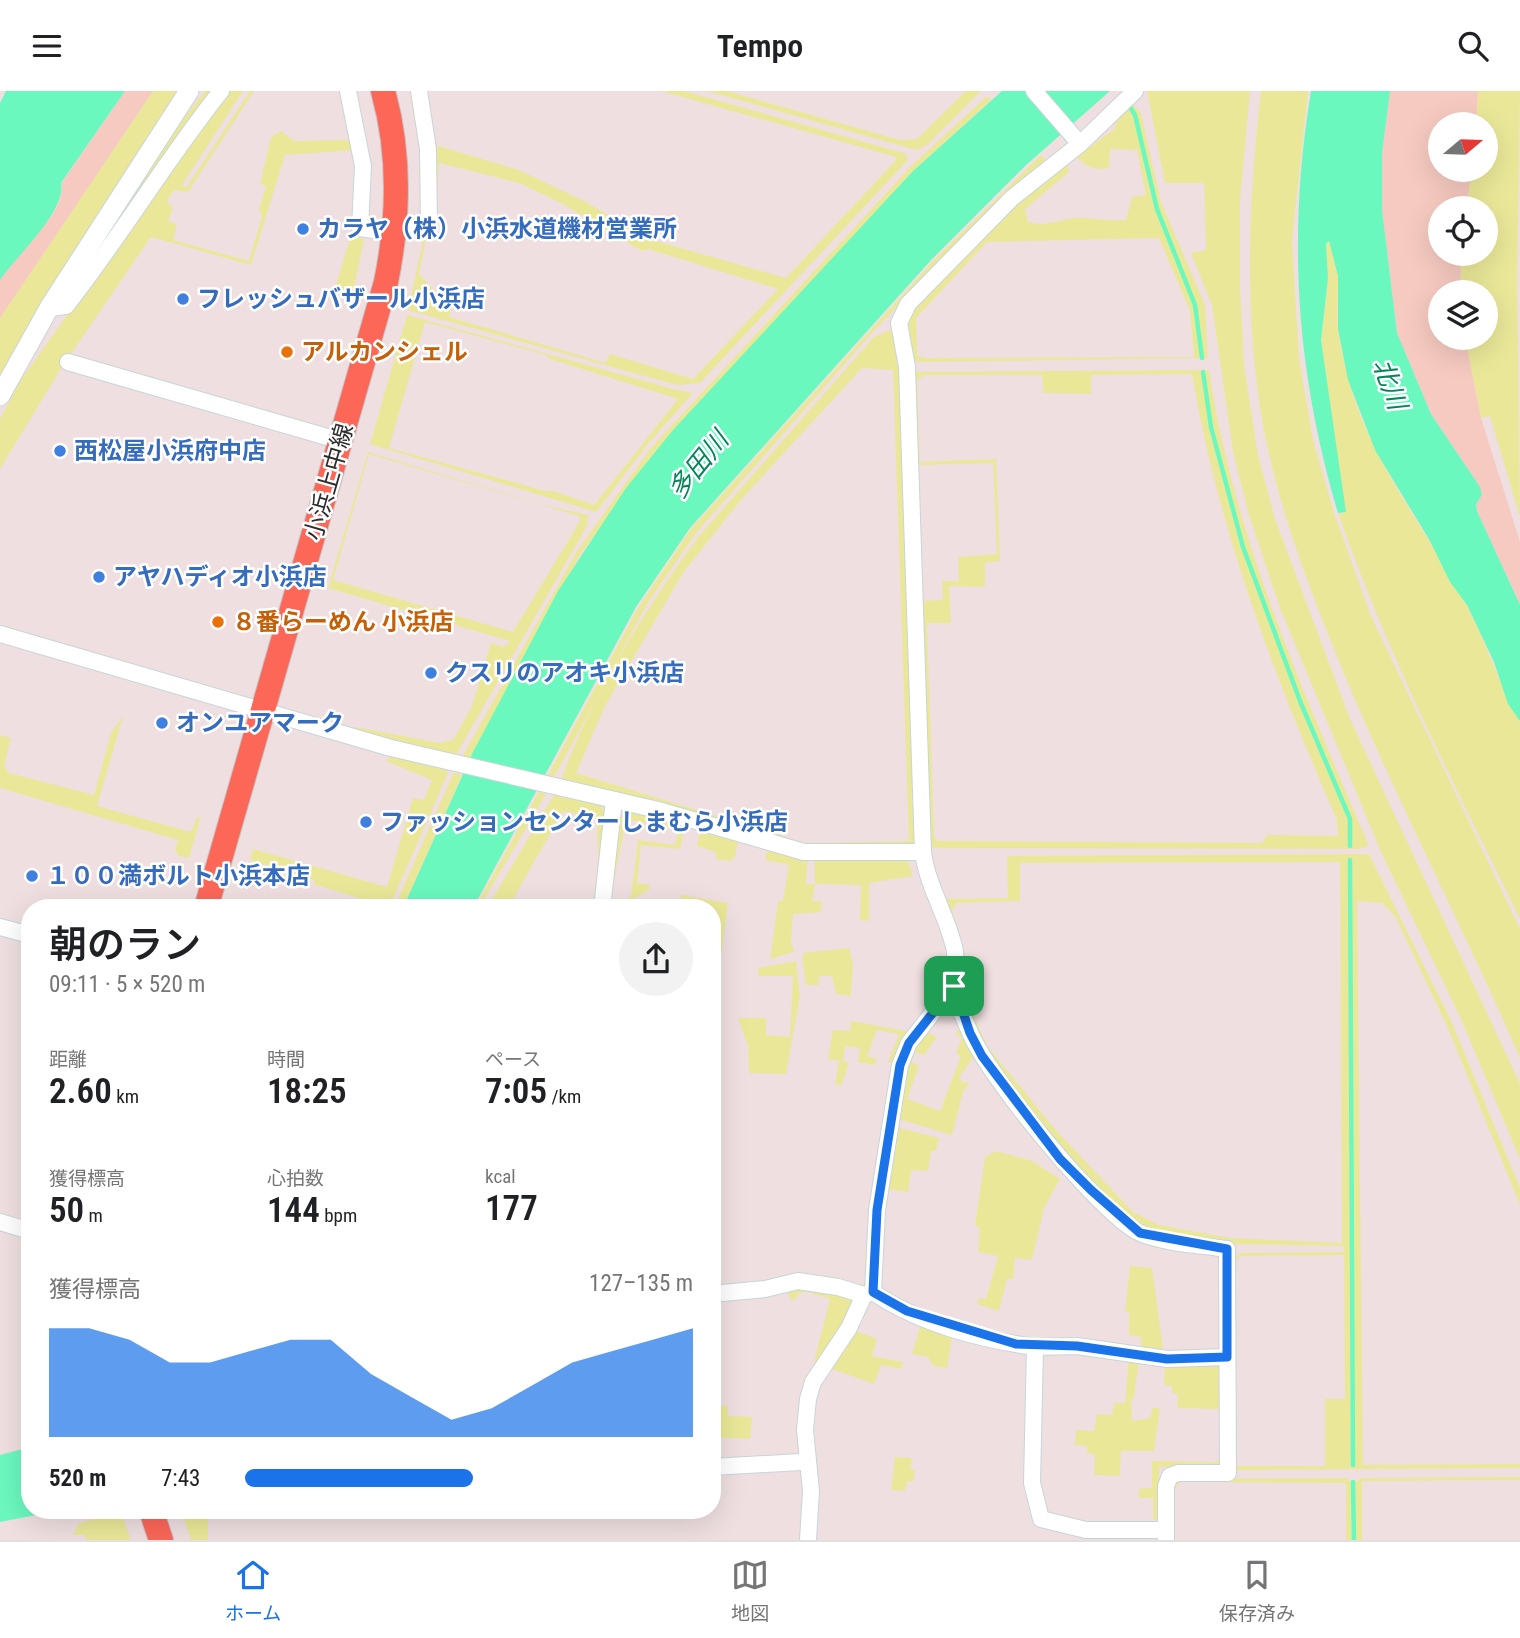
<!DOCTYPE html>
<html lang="ja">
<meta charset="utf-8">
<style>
body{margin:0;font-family:"Roboto Condensed","Noto Sans JP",sans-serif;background:#f2f2f2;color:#202124;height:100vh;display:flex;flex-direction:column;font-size:26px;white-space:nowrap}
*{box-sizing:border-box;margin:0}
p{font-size:23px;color:#757577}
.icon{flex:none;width:38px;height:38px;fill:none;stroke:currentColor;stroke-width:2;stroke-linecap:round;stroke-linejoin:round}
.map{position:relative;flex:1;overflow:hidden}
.details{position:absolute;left:21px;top:808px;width:700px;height:620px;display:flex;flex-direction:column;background:#fff;border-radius:28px;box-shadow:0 7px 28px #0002}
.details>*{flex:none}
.needle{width:46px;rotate:71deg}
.controls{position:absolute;left:1428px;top:21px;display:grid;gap:14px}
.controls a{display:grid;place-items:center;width:70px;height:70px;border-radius:50%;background:#fff;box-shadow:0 7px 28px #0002;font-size:35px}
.pin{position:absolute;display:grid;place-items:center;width:60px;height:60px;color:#fff;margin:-30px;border-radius:14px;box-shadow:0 4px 10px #0006}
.round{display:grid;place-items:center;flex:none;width:74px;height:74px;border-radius:37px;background:#f2f2f2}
.overview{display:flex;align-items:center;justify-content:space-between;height:119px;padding:0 28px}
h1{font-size:38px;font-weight:600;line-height:52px}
.metrics{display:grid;grid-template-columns:repeat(3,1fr);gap:10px;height:119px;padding:7px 28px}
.metrics div{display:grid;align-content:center}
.metrics b{font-size:35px;font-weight:600}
.metrics small{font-size:19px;font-weight:400}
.metrics p{font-size:19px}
.chart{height:196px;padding:14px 28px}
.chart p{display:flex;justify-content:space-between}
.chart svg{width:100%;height:126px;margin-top:7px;fill:#1a73e8;opacity:.7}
ul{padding:0 28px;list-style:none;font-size:23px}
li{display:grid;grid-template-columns:112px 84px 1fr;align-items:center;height:52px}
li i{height:18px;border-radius:9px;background:#1a73e8}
header{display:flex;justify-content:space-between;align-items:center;height:91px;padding:0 28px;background:#fff;font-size:32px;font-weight:600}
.dock{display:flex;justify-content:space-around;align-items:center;height:98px;border-top:2px solid #e0e0e0;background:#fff;font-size:19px;color:#757577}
.dock a{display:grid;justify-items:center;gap:4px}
.dock .on{color:#1a73e8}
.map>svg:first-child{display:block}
.green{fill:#eae898;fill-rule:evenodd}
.sand{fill:#f6cac0}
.water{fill:#6bf8bf}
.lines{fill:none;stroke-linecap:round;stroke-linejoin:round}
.stream{stroke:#6bf8bf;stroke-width:4.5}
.minor-casing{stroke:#c7d5d8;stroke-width:18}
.tertiary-casing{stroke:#c7d5d8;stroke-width:21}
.primary-casing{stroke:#c4c4c4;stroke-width:26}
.minor{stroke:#fff;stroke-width:16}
.tertiary{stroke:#fff;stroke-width:19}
.primary{stroke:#fc6758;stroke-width:24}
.route-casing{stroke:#fff;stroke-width:14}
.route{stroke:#1a73e8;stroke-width:9}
.shop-dot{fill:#3f7fe0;stroke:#fff;stroke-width:2.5}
.food-dot{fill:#e8710a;stroke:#fff;stroke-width:2.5}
.labels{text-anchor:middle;stroke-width:5;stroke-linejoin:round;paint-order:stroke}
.shop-label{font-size:24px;font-weight:bold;fill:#366cbe;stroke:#fff;text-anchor:start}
.food-label{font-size:24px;font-weight:bold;fill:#c56008;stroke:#fff;text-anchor:start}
.street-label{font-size:24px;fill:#2d2d2d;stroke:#fff}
.water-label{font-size:26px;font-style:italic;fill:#06855b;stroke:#fff}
</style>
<header><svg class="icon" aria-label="menu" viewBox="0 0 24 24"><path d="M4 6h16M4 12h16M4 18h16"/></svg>Tempo<svg class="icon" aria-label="search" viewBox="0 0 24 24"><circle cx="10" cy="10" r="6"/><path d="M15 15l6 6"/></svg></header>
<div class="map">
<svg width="1520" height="1449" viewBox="0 0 1520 1449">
<rect width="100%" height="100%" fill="#efdfe1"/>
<g class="green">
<polygon points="153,0 180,0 0,290 0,227"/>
<polygon points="205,0 215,0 88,178 175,39"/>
<polygon points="228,0 243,0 182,94 186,97 250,0 254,0 188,101 174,99 167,110 173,117 168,130 177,133 173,149 249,170 262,125 259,118 266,95 260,93 271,46 281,40 294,50 354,49 357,59 285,64 251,174 151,146 62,276 0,378 0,328 20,290"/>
<path d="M661,0H684L907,63V70L700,292L677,294L408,219L424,145L433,143L435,54L519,79L584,110L649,148L786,187L896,69V66ZM439,72L519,92L559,111L642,160L648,158L778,198L693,288L610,263L606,272L449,226L451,216L437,208L433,198L419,183L426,147L434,144Z"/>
<polygon points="707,0 727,0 900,49 917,48 966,0 981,0 927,54 916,59"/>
<polygon points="1147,0 1250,0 1240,109 1240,196 1244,275 1258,364 1275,428 1350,628 1520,993 1520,1068 1461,928 1381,761 1280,517 1249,424 1233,361 1212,214 1191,162 1206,159 1204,92 1165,92"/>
<path d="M1261,0H1308L1292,150L1299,268L1313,349L1334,422L1371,525L1520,838V967C1458,824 1385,688 1328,543C1299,470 1272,394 1260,316C1244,211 1249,105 1261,0Z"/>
<polygon points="1478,0 1520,0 1517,189 1520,426 1490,325 1481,327 1465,247 1486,247 1486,201 1460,201 1461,163 1486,163 1486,117 1467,117 1471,79 1486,79 1486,33 1476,33"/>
<polygon points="987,5 991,9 913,80 654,362 580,464 469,669 462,666 577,460 650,358 912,74"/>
<path d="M1133,12L1141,23L1161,111L1205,214L1208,267L918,271L910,268L905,233L910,223L1018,112L1067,72L1069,81L1025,118L1028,131C1045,136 1058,129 1074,127C1091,126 1108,131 1126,129L1132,106L1146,104L1137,59L1110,58L1109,77C1095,80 1086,76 1077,66L1114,38L1120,23ZM1159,147L1190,220L1194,266L924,267L917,264L916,227L987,151Z"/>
<polygon points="1041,64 1046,69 1007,101 871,243 696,442 647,513 553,688 547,686 638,517 691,438 933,170"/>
<polygon points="351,144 364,148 353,202 335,197"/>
<path d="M1329,150C1344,177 1335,210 1338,239C1340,251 1346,279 1349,291C1372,373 1428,440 1467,515C1487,553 1499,594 1520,630V828C1455,695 1387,563 1338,422L1343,423L1321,249L1328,187L1326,153Z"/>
<path d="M407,224L677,299L693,302L647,354L596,421L370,353ZM425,231L546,264L550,268L678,308L594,414L554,400H545L389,357Z"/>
<path d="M892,238L902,273L918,752L914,755H805L564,690L562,687C590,606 648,514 699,445L874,246ZM862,277L893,279L909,750L805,752L576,682L605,615L683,482L740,410Z"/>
<path d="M1209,279C1234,447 1303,600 1369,755L1358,758L935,757L930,754L920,510L943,509L942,490H959L958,466L997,463L993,372L915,374L914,281ZM1192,283C1218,438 1274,585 1337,729L1338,745L1267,744L1262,752L937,750L934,746L927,532H951L949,495L985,496V472L1000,470L996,368L920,371L917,290L924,284H1042L1043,302L1091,303V284Z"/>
<path d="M368,361L543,414L588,424L587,435L456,664L354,638L355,636L440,652L454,648L472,615L491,552L504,556L510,550L328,497ZM369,363L579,425L580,430L513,541L333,489Z"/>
<polygon points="123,625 97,715 191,741 197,727 201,726 189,767 179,765 175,759 178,749 0,697 0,644 11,647 4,675 9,682 94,704 111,642"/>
<polygon points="391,665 447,679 448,682 389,817 379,817 380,814 314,793 314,789 250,769 253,758 387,796 413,707 424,709 432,689 386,670"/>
<polygon points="454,681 462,684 403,817 394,817"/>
<polygon points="539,701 546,703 479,817 475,817"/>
<polygon points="554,704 601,714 605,722 596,817 594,817 598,772 597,727 563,720 508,817 487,817"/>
<path d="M627,720L685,734L680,758L641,754L637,792L650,794L649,799L616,817H606L618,725ZM626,728L679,739L675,754L638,749L631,806L617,813L610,811Z"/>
<polygon points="700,741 738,750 735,766 729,770 716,768 716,761 697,755"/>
<polygon points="768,757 808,767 806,793 815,793 814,767 907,767 913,785 869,792 869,830 860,829 861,794 815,793 812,810 821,810 821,821 793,823 791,850 794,861 770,868 778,810 783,810 789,774 765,769"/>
<path d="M1369,763L1452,932L1520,1097V1114L1447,935L1395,825L1382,812L1357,810L1363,1374L1520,1373V1377L1238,1379L1234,1376L1232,1170L1240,1162L1343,1161L1344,1155L1228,1153L1151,1139L1129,1130L1065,1065L986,963L966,916L961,892L959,852L944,808L1008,807L1007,765ZM1340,771L1342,1152L1231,1147L1159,1134L1133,1121L1054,1037L988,956L970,917L966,869L952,819L957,812L1020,810V772ZM1344,1164L1345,1308H1325V1375H1237L1234,1172L1240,1165Z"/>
<polygon points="681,804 728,812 720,871 712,870 712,817 680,817"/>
<polygon points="849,857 853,873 851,905 836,903 832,885 819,885 819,894 806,894 802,867 804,862"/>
<polygon points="796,870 800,905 786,983 749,982 748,955 738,927 766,927 766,944 790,946 793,885 759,885 758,877"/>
<polygon points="851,930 906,940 907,943 893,971 888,971 899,943 877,939 867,965 877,968 874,974 858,971 860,957 845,955 843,970 849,972 841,995 835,993 839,970 828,968 833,939 850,940"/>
<polygon points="960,934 975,964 959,986 963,992 970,992 963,1001 952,1044 898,1028 904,977 924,940 937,946 924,964 915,961 911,971 919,975 907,1008 940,1020 961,965 956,962 962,947 956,943"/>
<polygon points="899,1037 939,1047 936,1060 931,1060 928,1080 911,1079 908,1101 885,1098"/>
<polygon points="996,1060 1032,1070 1060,1088 1044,1117 1032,1169 1015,1167 1013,1188 1007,1188 999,1220 977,1213 979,1207 986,1208 998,1165 978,1161 980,1137 975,1134 985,1066"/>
<polygon points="1130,1175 1152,1177 1164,1264 1141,1262 1141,1246 1129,1244 1129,1221 1125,1220"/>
<path d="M798,1195L854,1206C857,1230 830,1256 817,1273L814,1271L830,1208L808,1201L799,1202L795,1209L790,1208L787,1198Z"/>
<polygon points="922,1229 953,1239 947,1277 933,1275 928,1266 912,1263"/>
<polygon points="854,1239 877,1248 872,1265 903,1271 900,1278 881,1274 874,1293 830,1277"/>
<polygon points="1129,1267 1139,1268 1134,1307 1131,1308 1132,1330 1150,1327 1152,1317 1160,1317 1154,1360 1121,1360 1120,1385 1094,1384 1095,1363 1087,1362 1087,1355 1075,1354 1076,1339 1094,1340 1097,1323 1112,1324 1114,1312 1125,1312"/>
<polygon points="1221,1270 1221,1371 1217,1375 1159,1376 1159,1427 1153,1429 1153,1407 1139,1407 1139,1398 1152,1397 1152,1370 1216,1371 1219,1368 1219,1318 1177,1317 1178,1303 1172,1302 1172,1295 1164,1294 1165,1271"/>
<polygon points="712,1314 728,1315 728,1325 752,1326 750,1348 712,1346"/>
<polygon points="895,1366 912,1367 910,1378 915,1379 913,1391 907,1390 905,1400 891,1399"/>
<polygon points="1520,1386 1520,1389 1362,1390 1362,1449 1346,1449 1346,1392 1180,1391 1174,1399 1174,1449 1172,1449 1173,1394 1180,1388 1348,1387 1348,1390 1359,1390 1360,1387"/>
<polygon points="181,1419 208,1419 208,1449 191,1449"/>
<polygon points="121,1422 131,1449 87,1449 84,1444 73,1444 79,1432"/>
</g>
<g class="sand">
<path d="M125,0H153L0,227C0,216 0,199 0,189C8,164 68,125 61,93Z"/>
<polygon points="1390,0 1478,0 1476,33 1440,33 1440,79 1471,79 1467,117 1440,117 1440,163 1461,163 1460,201 1440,201 1440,247 1465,247 1481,327 1520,451 1520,514 1477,420 1476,413 1482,404 1480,396 1431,323 1397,242 1382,119 1382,63"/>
</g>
<g class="water">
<path d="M6,0H125L61,92C67,120 15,166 0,189V12Z"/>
<polygon points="1002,0 1110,0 1025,75 932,168 690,437 636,516 473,817 403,817 473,661 558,500 626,397 673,339 913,80"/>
<path d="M1311,0H1390L1382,63V119L1397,242L1431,323L1480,396L1482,404L1476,413L1477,420L1520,514V630L1508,613L1494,571L1467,514L1450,491L1430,450L1375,359L1348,289L1338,238V185L1329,150L1326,153L1328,187L1321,249L1346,421L1338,422C1296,279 1287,147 1311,0Z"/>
<polygon points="30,1356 30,1419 62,1419 0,1431 0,1364"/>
</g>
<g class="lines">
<g class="stream">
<polyline points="1130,16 1135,24 1157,118 1195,214 1202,267"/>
<polyline points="1203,281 1211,336 1243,456 1300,610 1350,728 1350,755"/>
<polyline points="1350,769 1353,1374"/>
<polyline points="1353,1391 1354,1449"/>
</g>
<defs>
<g id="minor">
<polyline points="348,0 363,75 360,137 395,142"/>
<polyline points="1034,0 1080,53"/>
<path d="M1135,0L1080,53L1012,107L908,213L899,232L907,276L923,761C927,793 945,821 953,852C958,866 954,879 954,894C955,908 963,926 969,939C985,982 1098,1120 1138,1141C1160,1152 1202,1154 1227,1158L1228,1382H1178L1170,1385L1166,1395V1449"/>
<polyline points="396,135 429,137 428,58 419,0"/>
<path d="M49,217L66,215C121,145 166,69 221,0"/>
<polyline points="68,271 341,350"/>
<polyline points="0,543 391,657 658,719 804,761 923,761"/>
<polyline points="602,817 614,709"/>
<polyline points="0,836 30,844"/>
<polyline points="0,1131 30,1140"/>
<path d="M873,1201C917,1232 982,1249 1035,1256L1032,1392L1041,1428L1086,1439H1166"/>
<polyline points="873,1201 877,1119 900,974 909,952 954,895"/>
<polyline points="712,1203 765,1198 798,1190 838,1196 864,1204 873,1201"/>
<polyline points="1035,1256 1077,1255 1167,1268 1227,1266"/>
<polyline points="712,1376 801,1371 807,1368"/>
<polyline points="808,1449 811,1400 805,1339 808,1308 813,1291 849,1237 864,1204"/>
</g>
<polyline id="tertiary" points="0,305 49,217 189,0"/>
<g id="primary">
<path d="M206,817L386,191C399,127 401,64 383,0"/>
<polyline points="151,1419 161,1449"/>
</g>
</defs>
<use href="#minor" class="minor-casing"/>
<use href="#tertiary" class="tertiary-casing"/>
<use href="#primary" class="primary-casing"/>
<use href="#minor" class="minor"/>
<use href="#tertiary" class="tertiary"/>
<use href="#primary" class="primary"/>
</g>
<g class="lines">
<defs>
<polygon id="route" points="954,895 970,942 982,965 1060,1068 1091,1099 1140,1142 1227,1158 1227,1266 1167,1268 1077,1255 1016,1253 907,1220 873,1201 877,1119 900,974 909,952"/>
</defs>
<use href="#route" class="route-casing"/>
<use href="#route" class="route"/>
</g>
<g class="shop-dot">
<circle cx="303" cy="138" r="7"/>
<circle cx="183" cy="208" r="7"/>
<circle cx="60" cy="360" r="7"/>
<circle cx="99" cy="486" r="7"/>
<circle cx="431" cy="582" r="7"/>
<circle cx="162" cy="632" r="7"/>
<circle cx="366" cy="731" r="7"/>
<circle cx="32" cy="785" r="7"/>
</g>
<g class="food-dot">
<circle cx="287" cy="261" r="7"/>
<circle cx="218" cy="531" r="7"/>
</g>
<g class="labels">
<g class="shop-label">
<text x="317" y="146">カラヤ（株）小浜水道機材営業所</text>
<text x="197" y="216">フレッシュバザール小浜店</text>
<text x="74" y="368">西松屋小浜府中店</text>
<text x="113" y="494">アヤハディオ小浜店</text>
<text x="445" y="590">クスリのアオキ小浜店</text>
<text x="176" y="640">オンユアマーク</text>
<text x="380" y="739">ファッションセンターしまむら小浜店</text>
<text x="46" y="793">１００満ボルト小浜本店</text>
</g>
<g class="food-label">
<text x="301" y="269">アルカンシェル</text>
<text x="232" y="539">８番らーめん 小浜店</text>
</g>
<g class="street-label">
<text transform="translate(329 391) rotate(-74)" y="8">小浜上中線</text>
</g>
<g class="water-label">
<text transform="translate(1390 293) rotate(70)" y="9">北川</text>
<text transform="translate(698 374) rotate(-51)" y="9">多田川</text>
</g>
</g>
</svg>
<div class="controls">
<a><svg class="needle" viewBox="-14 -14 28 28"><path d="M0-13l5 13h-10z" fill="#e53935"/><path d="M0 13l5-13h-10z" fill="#757577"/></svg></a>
<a><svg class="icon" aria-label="locate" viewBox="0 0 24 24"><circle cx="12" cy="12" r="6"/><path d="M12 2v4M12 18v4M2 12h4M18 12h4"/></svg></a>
<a><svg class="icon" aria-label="layers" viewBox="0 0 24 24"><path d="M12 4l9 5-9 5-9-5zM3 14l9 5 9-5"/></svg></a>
</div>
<div class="pin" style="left:954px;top:895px;background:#1e9e55"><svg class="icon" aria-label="arrive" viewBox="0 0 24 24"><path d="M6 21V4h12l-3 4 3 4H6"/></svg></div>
<section class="details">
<div class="overview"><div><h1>朝のラン</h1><p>09:11 · 5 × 520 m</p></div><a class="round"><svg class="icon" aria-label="share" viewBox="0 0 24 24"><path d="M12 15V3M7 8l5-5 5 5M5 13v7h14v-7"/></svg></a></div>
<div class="metrics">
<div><p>距離</p><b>2.60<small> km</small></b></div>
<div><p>時間</p><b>18:25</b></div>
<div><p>ペース</p><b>7:05<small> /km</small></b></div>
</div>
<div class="metrics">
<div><p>獲得標高</p><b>50<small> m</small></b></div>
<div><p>心拍数</p><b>144<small> bpm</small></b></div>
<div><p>kcal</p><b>177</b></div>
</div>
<div class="chart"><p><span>獲得標高</span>127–135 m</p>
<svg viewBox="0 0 160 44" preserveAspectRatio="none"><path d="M0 44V6L10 6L20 10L30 18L40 18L50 14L60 10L70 10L80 22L90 30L100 38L110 34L120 26L130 18L140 14L150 10L160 6V44z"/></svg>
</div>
<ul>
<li><b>520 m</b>7:43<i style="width:51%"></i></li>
</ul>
</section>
</div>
<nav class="dock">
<a class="on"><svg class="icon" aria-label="home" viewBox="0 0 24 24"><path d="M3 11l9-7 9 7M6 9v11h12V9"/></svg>ホーム</a>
<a><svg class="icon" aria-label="map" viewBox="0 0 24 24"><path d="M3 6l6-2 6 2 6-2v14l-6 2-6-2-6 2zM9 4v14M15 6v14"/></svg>地図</a>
<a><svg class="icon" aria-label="saved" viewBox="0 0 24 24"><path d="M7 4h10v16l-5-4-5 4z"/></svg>保存済み</a>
</nav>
